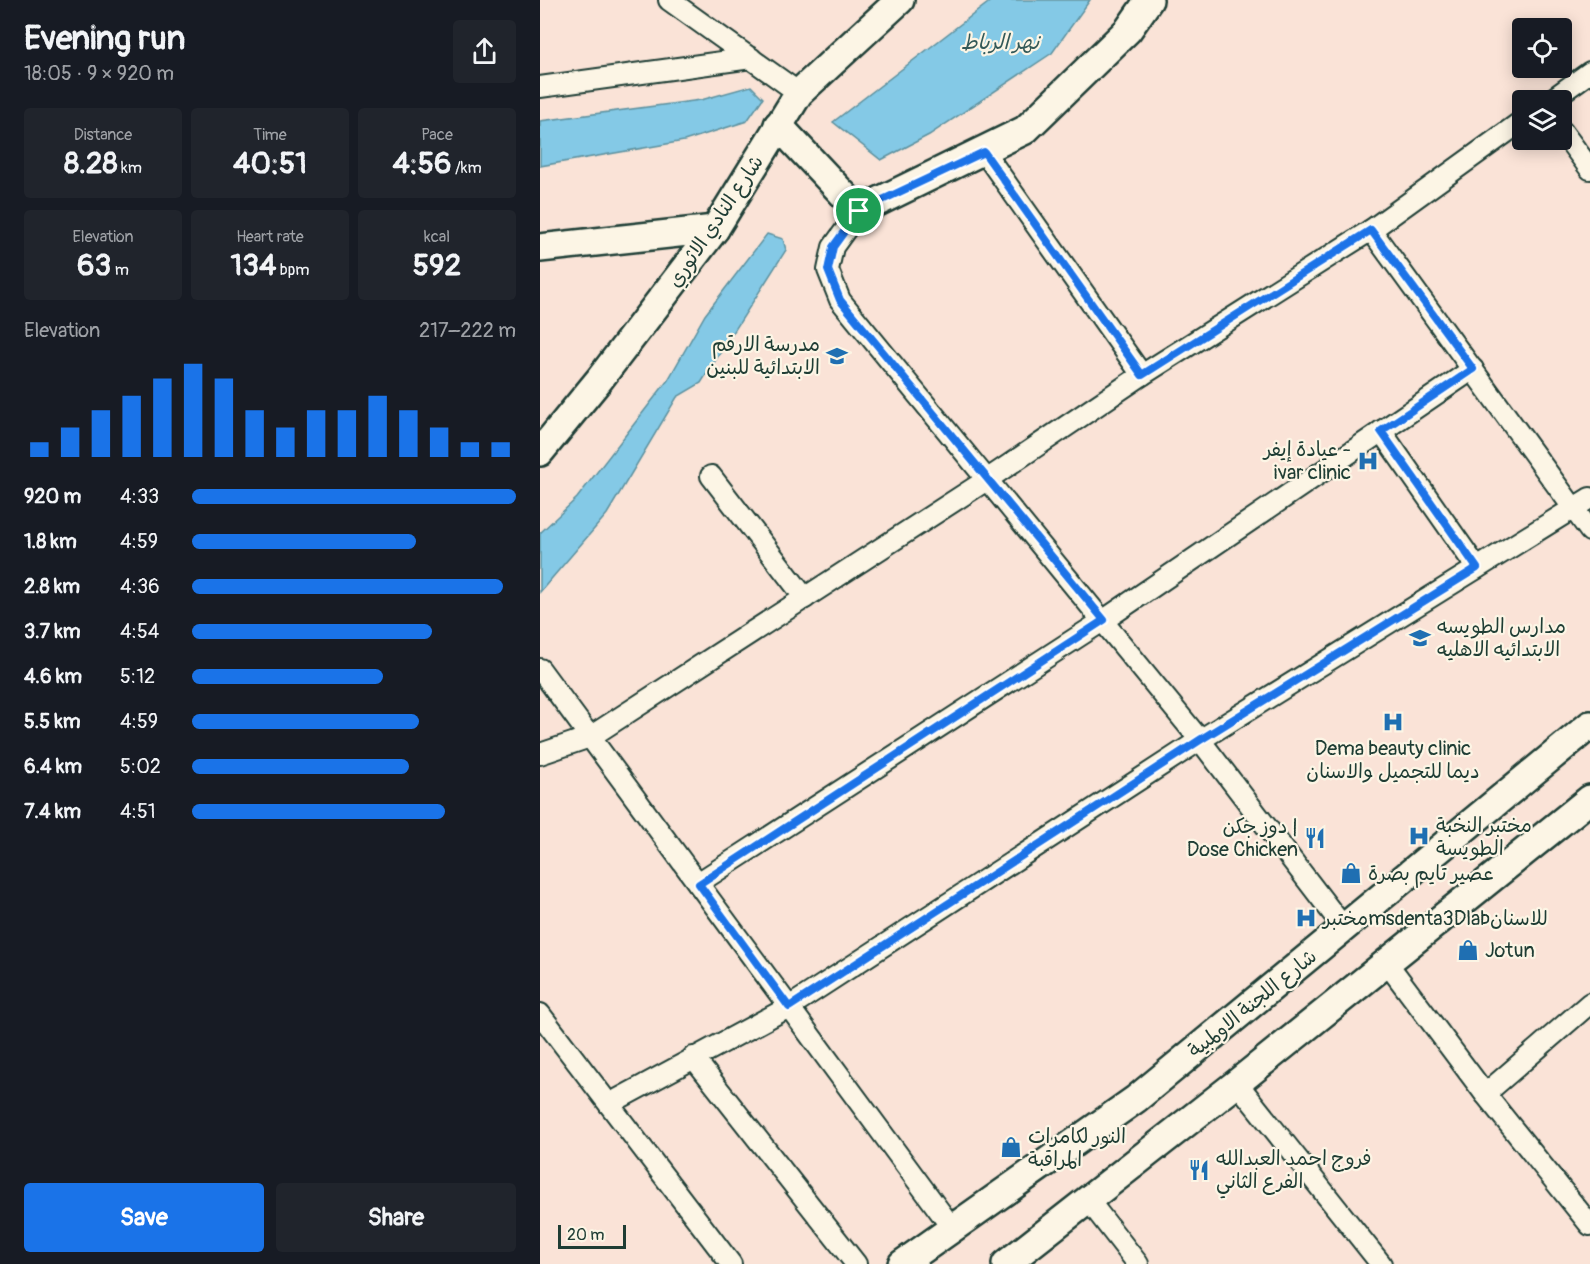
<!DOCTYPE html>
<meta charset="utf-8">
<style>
body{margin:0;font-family:Pangolin,"Playpen Sans Arabic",sans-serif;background:#20242c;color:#f1f3f6;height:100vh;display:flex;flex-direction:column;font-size:22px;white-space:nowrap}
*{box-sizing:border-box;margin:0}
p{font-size:20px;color:#9ea1a6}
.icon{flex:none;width:33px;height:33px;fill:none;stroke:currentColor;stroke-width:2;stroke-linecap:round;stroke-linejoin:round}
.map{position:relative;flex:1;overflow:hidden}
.details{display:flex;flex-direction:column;background:#171b24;width:540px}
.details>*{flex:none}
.buttons{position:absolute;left:972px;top:18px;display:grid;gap:12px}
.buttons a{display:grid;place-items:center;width:60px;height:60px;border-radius:6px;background:#171b24;box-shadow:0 3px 15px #0003;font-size:30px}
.scale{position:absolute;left:18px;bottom:15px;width:68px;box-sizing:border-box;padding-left:6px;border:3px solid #1f3d34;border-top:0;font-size:16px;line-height:21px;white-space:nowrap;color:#1f3d34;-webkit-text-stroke:4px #fcf5e5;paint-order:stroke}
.pin{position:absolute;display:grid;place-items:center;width:51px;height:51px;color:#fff;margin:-26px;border:3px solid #fff;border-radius:50%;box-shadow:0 2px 6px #0007}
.round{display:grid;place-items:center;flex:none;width:63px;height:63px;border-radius:6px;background:#20242c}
.overview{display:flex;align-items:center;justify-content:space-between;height:102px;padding:0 24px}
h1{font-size:33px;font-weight:700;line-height:45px}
.metrics{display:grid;grid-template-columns:repeat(3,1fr);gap:9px;height:102px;padding:6px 24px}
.metrics div{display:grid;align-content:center;border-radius:6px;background:#20242c;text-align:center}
.metrics b{font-size:30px;font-weight:700}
.metrics small{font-size:16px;font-weight:400}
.metrics p{font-size:16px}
.chart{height:168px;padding:12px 24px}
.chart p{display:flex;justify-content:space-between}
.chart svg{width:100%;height:108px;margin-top:6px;stroke:#1a73e8;stroke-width:6}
.primary-button{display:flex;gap:12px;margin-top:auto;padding:12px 24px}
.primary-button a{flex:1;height:69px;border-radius:6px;background:#1a73e8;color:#fff;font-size:24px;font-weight:700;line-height:69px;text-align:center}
.primary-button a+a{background:#20242c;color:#f1f3f6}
ul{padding:0 24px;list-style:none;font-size:20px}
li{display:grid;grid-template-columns:96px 72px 1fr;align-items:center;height:45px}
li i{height:15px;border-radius:8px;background:#1a73e8}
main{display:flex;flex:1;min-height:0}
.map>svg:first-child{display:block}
.water{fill:#84c9e6;stroke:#5c919f;stroke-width:1.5}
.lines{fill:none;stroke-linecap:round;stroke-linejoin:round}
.street-casing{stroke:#1f3d34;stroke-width:24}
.secondary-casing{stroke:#1f3d34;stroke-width:32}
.street{stroke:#fcf5e5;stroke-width:20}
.secondary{stroke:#fcf5e5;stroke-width:27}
.route-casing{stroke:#fff;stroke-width:12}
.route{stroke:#1a73e8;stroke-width:8}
.labels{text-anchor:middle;stroke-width:4.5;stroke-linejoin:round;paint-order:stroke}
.street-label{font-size:20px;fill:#1f3d34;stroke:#fcf5e5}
.poi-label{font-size:20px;fill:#1f3d34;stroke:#fcf5e5;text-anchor:start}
.water-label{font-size:21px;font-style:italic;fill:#335958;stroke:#fcf5e5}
</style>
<main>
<section class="details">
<div class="overview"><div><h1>Evening run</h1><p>18:05 · 9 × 920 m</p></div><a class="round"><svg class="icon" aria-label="share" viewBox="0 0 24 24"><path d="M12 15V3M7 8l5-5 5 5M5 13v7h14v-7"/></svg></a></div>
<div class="metrics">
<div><p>Distance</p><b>8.28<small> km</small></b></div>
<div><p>Time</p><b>40:51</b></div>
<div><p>Pace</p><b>4:56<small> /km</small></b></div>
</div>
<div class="metrics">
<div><p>Elevation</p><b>63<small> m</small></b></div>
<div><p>Heart rate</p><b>134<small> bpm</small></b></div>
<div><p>kcal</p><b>592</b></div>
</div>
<div class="chart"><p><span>Elevation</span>217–222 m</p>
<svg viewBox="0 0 160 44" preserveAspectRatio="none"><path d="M5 44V38M15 44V32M25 44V25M35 44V19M45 44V12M55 44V6M65 44V12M75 44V25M85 44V32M95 44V25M105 44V25M115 44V19M125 44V25M135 44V32M145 44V38M155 44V38"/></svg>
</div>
<ul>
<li><b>920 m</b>4:33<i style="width:100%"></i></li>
<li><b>1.8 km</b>4:59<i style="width:69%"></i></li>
<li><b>2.8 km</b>4:36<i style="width:96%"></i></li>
<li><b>3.7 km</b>4:54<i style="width:74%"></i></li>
<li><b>4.6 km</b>5:12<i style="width:59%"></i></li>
<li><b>5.5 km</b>4:59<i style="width:70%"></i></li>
<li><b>6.4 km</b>5:02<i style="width:67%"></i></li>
<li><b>7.4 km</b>4:51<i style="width:78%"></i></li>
</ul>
<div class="primary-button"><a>Save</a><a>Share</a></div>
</section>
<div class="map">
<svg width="1050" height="1264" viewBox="0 0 1050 1264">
<rect width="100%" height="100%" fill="#fae3d7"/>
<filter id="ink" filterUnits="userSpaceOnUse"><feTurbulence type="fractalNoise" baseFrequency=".0167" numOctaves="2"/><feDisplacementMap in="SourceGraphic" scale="12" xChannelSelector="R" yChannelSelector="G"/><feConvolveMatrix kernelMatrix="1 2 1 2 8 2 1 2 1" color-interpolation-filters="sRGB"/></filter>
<g filter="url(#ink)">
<g class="water">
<polygon points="452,0 550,0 512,53 389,135 341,160 293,122"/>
<polygon points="211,86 223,98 207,121 144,141 0,166 0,121 161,100"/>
<polygon points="227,234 243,239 246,250 161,383 137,397 67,514 0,592 0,533 37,498 128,380 165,315"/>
</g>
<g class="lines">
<defs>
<g id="street">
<polyline points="129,0 259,93"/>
<polyline points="0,87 211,58"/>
<polyline points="1011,100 1050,72"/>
<polyline points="1022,131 1050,169"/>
<polyline points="444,152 602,375"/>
<polyline points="319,211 293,247 288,270 300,300 660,740 804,928"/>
<polyline points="831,230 1050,531"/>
<polyline points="841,431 937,568"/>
<polyline points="171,476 265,598"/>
<polyline points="0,669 412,1228"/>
<polyline points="0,754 50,737 448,479 602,375 831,230 982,121"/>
<polyline points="158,883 564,620 933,369"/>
<polyline points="847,963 945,1094 1050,1225"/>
<polyline points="0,1014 191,1264"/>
<polyline points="153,1057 316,1264"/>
<polyline points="697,1083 841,1264"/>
<polyline points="945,1094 1050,1003"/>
<polyline points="69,1104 249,1007 660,740 1050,498"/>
<polyline points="549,1201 598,1264"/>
</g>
<g id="secondary">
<polyline points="238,125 319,211 485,130 588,30 609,0"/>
<polyline points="0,248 175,229"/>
<polyline points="0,452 59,380 175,229 259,93 360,0"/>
<polyline points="362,1264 596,1099 1050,725"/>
<polyline points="466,1264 697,1083 1050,799"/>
</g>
</defs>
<use href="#street" class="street-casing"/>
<use href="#secondary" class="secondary-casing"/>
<use href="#street" class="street"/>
<use href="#secondary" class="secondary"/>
</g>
</g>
<g class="lines" filter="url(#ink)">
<defs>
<polygon id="route" points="444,152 602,375 831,230 933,369 841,431 937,568 660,740 249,1007 159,884 564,620 300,300 288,270 293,247 319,211"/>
</defs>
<use href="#route" class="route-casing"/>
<use href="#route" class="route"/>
</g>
<defs>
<symbol id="school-bare" viewBox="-9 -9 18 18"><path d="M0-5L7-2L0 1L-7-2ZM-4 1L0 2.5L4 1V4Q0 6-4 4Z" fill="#1f6fb2" stroke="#fcf5e5" stroke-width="2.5" paint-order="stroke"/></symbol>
<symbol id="hospital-bare" viewBox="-9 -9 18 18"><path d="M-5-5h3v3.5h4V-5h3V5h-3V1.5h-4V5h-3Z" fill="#1f6fb2" stroke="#fcf5e5" stroke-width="2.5" paint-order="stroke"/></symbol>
<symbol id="restaurant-bare" viewBox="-9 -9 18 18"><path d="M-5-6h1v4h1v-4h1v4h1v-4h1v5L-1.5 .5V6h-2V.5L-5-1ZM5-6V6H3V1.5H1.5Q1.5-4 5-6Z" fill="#1f6fb2" stroke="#fcf5e5" stroke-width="2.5" paint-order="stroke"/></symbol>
<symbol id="shop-bare" viewBox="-9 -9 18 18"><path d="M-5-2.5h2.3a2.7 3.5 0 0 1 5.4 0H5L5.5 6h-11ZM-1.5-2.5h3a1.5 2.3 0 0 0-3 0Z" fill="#1f6fb2" stroke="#fcf5e5" stroke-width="2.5" paint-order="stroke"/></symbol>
</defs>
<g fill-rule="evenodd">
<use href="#school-bare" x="282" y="341" width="30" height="30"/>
<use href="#hospital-bare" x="813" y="446" width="30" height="30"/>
<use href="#school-bare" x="865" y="623" width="30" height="30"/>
<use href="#hospital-bare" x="838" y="707" width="30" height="30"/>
<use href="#hospital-bare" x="864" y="821" width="30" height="30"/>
<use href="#restaurant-bare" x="760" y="823" width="30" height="30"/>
<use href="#shop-bare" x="796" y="858" width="30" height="30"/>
<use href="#hospital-bare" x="751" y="903" width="30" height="30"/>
<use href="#shop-bare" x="913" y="935" width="30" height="30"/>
<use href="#shop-bare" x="456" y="1132" width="30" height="30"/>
<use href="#restaurant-bare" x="644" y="1155" width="30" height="30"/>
</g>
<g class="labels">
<g class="street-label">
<text transform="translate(175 221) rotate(-56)" y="7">شارع النادي الاثوري</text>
<text transform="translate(712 1003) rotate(-39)" y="7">شارع اللجنة الاولمبية</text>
</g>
<g class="poi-label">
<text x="280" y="351" text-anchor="end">مدرسة الارقم<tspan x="280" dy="23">الابتدائية للبنين</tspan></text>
<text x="811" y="456" text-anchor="end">عيادة إيفر -<tspan x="811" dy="23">ivar clinic</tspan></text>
<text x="897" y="633">مدارس الطويسه<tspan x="897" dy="23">الابتدائيه الاهليه</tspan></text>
<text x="853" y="755" text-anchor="middle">Dema beauty clinic<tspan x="853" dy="23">ديما للتجميل والاسنان</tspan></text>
<text x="896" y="832">مختبر النخبة<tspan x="896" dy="23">الطويسة</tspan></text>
<text x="758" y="833" text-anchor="end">دوز جكن |<tspan x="758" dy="23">Dose Chicken</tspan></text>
<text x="828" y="880">عصير تايم بصرة</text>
<text x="783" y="925">مختبرmsdenta3Dlabللاسنان</text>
<text x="945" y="957">Jotun</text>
<text x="488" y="1143">النور لكامرات<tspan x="488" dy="23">المراقبة</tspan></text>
<text x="676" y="1165">فروج احمد العبدالله<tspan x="676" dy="23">الفرع الثاني</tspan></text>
</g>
<g class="water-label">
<text x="460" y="49">نهر الرباط</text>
</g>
</g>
</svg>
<div class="buttons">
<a><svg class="icon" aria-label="locate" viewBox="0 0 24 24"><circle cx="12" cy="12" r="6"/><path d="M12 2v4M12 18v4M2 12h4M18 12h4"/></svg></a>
<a><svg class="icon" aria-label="layers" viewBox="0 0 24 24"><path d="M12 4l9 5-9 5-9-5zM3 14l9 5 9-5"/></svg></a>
</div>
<div class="scale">20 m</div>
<div class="pin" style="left:319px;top:211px;background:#1e9e55"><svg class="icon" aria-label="arrive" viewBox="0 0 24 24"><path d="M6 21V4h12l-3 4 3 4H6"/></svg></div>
</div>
</main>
